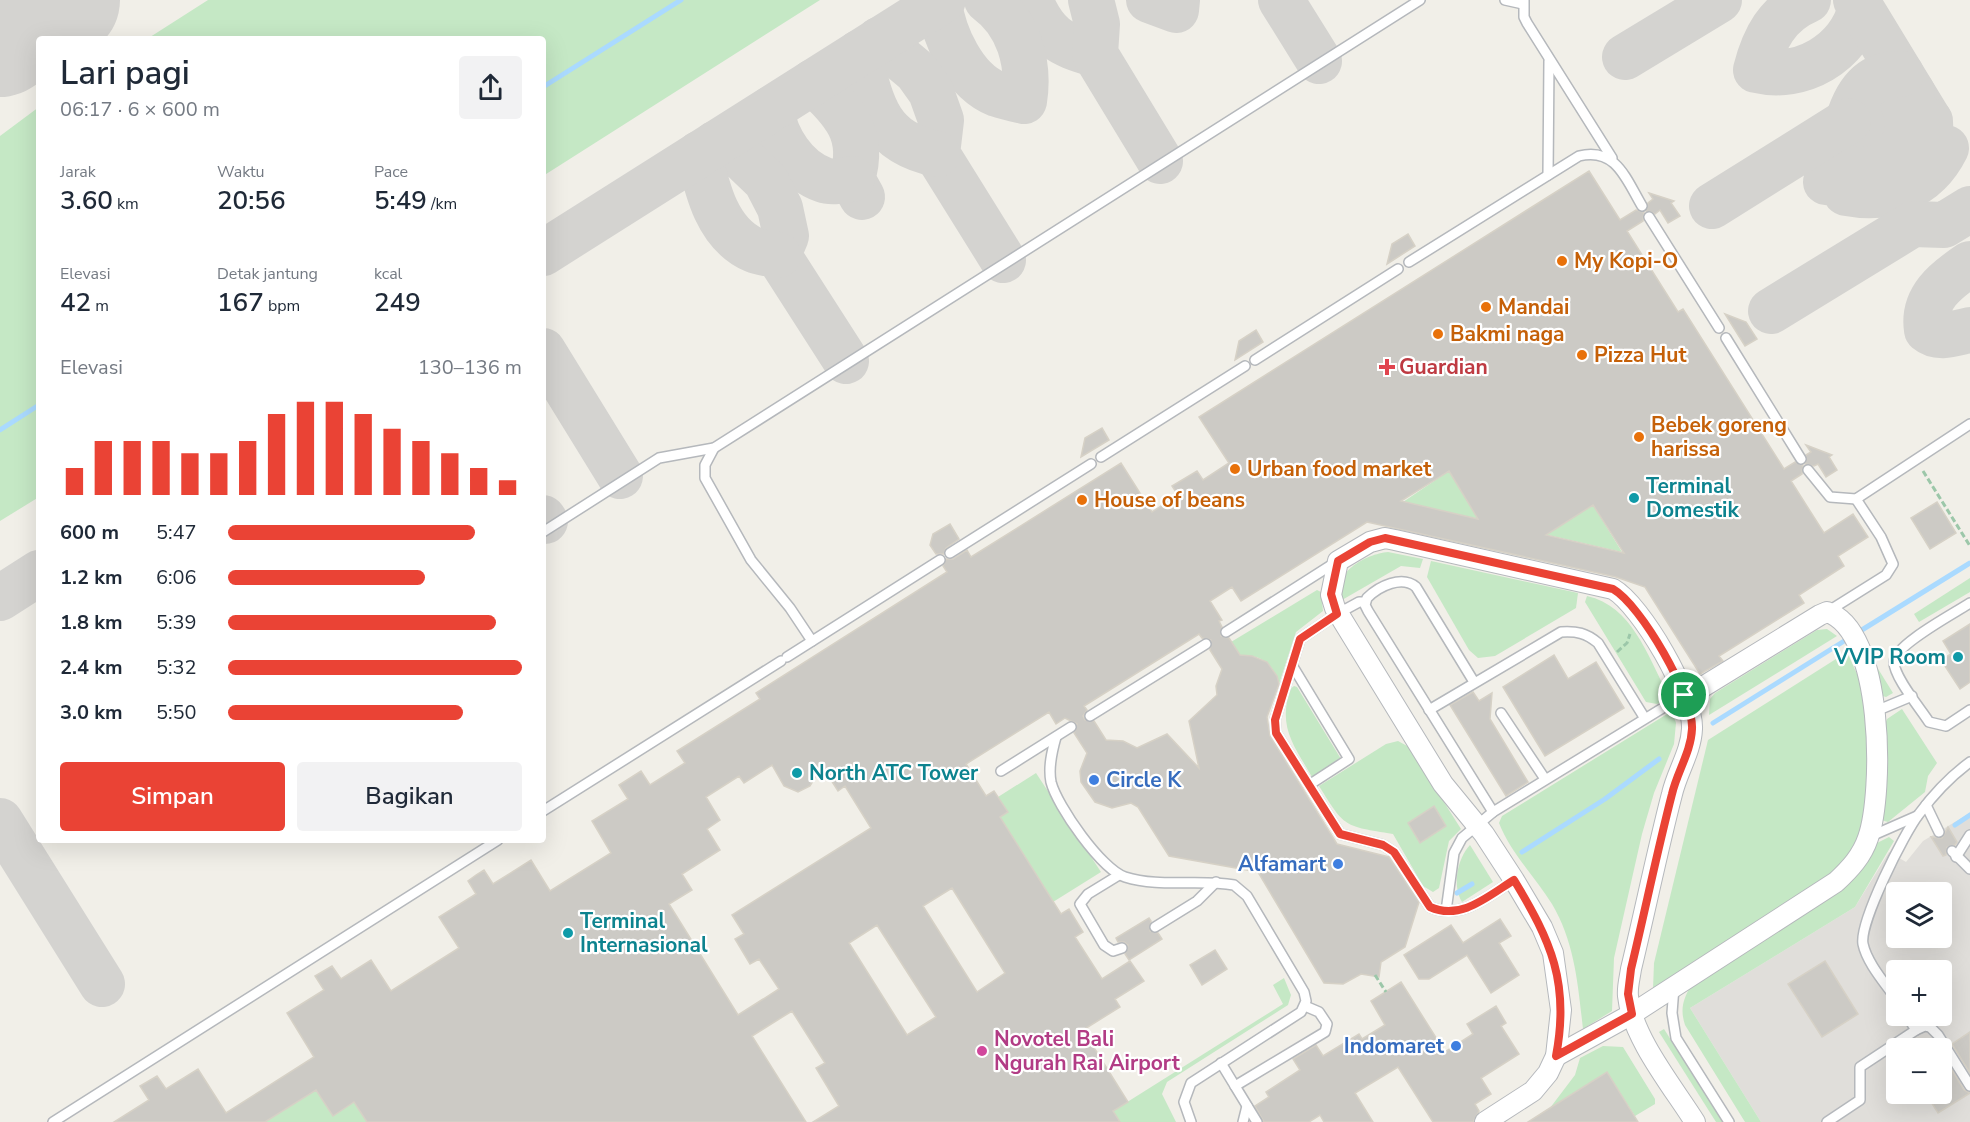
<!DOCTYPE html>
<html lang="id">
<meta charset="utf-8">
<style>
body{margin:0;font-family:"Nunito Sans",sans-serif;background:#f2f2f3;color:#1f2937;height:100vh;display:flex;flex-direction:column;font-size:22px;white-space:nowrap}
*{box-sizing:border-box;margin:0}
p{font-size:20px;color:#747a83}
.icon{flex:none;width:33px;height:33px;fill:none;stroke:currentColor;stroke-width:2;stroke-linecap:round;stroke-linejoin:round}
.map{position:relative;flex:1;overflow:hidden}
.side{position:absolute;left:36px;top:36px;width:510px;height:807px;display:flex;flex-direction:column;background:#fff;border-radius:6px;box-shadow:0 6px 24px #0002}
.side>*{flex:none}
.buttons{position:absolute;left:1886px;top:882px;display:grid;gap:12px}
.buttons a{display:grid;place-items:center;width:66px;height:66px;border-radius:6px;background:#fff;box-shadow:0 6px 24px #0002;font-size:30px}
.pin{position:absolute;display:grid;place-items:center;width:51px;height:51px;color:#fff;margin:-26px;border:3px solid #fff;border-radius:50%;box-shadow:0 2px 6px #0007}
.round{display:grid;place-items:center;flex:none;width:63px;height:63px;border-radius:6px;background:#f2f2f3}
.headline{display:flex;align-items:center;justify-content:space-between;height:102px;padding:0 24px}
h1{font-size:33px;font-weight:600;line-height:45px}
.figures{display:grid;grid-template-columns:repeat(3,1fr);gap:9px;height:102px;padding:6px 24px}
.figures div{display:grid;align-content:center}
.figures b{font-size:26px;font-weight:600}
.figures small{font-size:16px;font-weight:400}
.figures p{font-size:16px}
.chart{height:168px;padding:12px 24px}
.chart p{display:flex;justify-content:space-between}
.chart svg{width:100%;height:108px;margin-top:6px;stroke:#ea4335;stroke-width:6}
.primary-button{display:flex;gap:12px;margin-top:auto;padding:12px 24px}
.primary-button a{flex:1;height:69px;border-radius:6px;background:#ea4335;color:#fff;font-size:24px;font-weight:600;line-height:69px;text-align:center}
.primary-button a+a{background:#f2f2f3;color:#1f2937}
ul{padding:0 24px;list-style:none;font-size:20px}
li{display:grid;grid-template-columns:96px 72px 1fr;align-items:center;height:45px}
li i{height:15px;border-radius:8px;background:#ea4335}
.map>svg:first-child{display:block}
.industrial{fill:#e0deda;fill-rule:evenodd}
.green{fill:#c5e8c5}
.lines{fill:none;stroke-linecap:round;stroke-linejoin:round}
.stream{stroke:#aadaff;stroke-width:5}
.taxiway{stroke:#d4d3d0;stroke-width:46}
.runway{stroke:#d4d3d0;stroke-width:116}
.building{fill:#cccac5;stroke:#d6d1c6;stroke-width:1.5;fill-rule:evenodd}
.lane-casing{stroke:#b5b8bc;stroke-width:12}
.street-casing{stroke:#b5b8bc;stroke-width:22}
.path{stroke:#9cc7a9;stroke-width:3;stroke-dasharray:6 3;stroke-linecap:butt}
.lane{stroke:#fff;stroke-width:9}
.street{stroke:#fff;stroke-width:20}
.route-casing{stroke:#fff;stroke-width:12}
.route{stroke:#ea4335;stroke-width:8}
.food-dot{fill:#e8710a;stroke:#fff;stroke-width:2}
.health-dot{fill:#e0444e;stroke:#fff;stroke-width:2}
.culture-dot{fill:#0f9aa8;stroke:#fff;stroke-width:2}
.shop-dot{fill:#3f7fe0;stroke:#fff;stroke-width:2}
.hotel-dot{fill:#d1479c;stroke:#fff;stroke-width:2}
.labels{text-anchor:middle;stroke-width:4.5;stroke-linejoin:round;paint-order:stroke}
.food-label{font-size:21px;font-weight:bold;fill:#c56008;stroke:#fff;text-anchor:start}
.health-label{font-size:21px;font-weight:bold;fill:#be3a42;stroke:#fff;text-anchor:start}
.culture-label{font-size:21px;font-weight:bold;fill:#0d838f;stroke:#fff;text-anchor:start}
.shop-label{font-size:21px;font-weight:bold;fill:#366cbe;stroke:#fff;text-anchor:end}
.hotel-label{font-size:21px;font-weight:bold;fill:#b23c85;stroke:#fff;text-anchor:start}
</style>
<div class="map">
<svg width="1970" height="1122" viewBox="0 0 1970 1122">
<rect width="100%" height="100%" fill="#f1efe8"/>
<path class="industrial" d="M1970,813V1122H1761L1690,1008L1855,907L1889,852L1906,862L1923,841ZM1896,892H1941V938H1896ZM1896,970H1941V1016H1896ZM1896,1048H1941V1094H1896Z"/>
<g class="green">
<polygon points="208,0 820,0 543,176 543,39 147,39"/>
<polygon points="39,107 39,497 0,521 0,136"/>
<polygon points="1449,471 1493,522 1403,502"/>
<polygon points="1593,505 1622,552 1535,532"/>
<path d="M1388,552L1423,559L1420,568L1401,566L1342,600C1330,573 1366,554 1388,552Z"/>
<polygon points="1431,561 1578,593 1576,608 1495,656 1478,658 1469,650 1427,577"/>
<polygon points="1970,578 1970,592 1919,622 1914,614"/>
<path d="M1317,590L1321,592L1323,611L1296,632L1279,684C1274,664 1261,654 1241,656L1231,642Z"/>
<path d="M1587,596C1632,606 1647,655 1667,692L1664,701L1657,704L1646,702L1585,602Z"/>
<polygon points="1827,629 1837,636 1709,715 1710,699 1715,693 1817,630"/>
<polygon points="1867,651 1893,693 1886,697 1879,695"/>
<polygon points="1847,652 1867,696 1868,796 1857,845 1836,873 1653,989 1654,963 1708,740"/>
<path d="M1294,686L1297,687L1341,759L1312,777C1298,752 1281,732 1287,702C1288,695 1288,690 1294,686Z"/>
<polygon points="1902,709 1937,763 1928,776 1925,792 1888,822 1881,820 1884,727 1887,719"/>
<path d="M1672,711L1676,723L1674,744L1654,793L1642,834L1614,958L1612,1011L1583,1029C1578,985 1575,943 1552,904C1536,878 1510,852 1499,823L1502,816Z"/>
<path d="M1398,741L1409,747L1461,829L1449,841L1439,888L1433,892L1423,886L1393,834C1344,826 1345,828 1319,786L1386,744Z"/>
<polygon points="1036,773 1101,872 1053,902 1000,817 1008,812 998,797"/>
<path d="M1889,837L1894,841L1855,907L1690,1008L1761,1122H1745L1685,1025C1680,1010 1683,1000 1690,987L1877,843Z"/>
<path d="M1470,845L1493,882L1462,902C1452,886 1457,859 1470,845Z"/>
<polygon points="1284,978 1291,995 1288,1005 1167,1082 1162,1094 1176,1122 1120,1122 1113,1111 1283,1004 1273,985"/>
<polygon points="1664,1029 1723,1122 1716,1122 1659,1032"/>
<polygon points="1603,1046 1623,1047 1655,1099 1655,1104 1635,1116 1607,1072 1550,1108 1575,1075 1580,1058"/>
<polygon points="338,1076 367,1122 265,1122"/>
</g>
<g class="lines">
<g class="stream">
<polyline points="543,87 681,0"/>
<polyline points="0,430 39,405"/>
<polyline points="1857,633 1970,563"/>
<polyline points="1713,723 1849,638"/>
<polyline points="1955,825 1970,815"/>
<polyline points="1522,852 1605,799 1659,759"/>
<polyline points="1457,893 1472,884"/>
</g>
<g class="taxiway">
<path d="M1030,0C1045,36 1059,44 1095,54"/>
<polyline points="1091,0 1097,24 1095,54 1160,161"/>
<polyline points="1149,0 1176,10 1177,0"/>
<polyline points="1281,0 1319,61"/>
<path d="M1808,0C1777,13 1764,39 1756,70C1802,81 1849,53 1861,8"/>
<polyline points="1856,0 1929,120"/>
<path d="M939,2C943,35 964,81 997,94C1006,97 1015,99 1024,101C1030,64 1019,23 987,0"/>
<polyline points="879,40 916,71 931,92 941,120 937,154 1003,260"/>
<path d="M859,53C871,105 878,142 937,154"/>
<polyline points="1625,57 1719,0"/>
<path d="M813,82C844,112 866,134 852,179L862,197"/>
<path d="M1912,92C1903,106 1895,118 1877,122C1873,123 1867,122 1863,123C1846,130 1832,165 1826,182C1842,185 1858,187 1873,183C1891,178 1924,153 1929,135C1931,131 1930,125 1930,121C1884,120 1858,153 1846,193C1889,201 1926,188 1946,148"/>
<path d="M771,109C775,138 795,170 824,180C832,183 844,180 852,179"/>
<path d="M1862,124L1848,121C1856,94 1870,73 1901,74"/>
<polyline points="715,144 742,158 766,181 780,208 786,236 778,255 846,361"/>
<path d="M699,154C707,189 717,234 754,250C761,253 771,254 778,255"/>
<polyline points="1712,206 1848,121"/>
<polyline points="543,253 943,0"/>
<path d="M1970,264C1946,280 1922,298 1927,330C1939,340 1955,333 1970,330"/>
<polyline points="1771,311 1913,224 1944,225 1970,209"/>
<polyline points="543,351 620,476"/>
<polyline points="543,518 545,521"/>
<polyline points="0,598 39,573"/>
<polyline points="0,821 102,984"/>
</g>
<polyline class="runway" points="0,39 62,0"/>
</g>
<g class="building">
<path d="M1589,171L1620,220L1636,210L1644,212L1643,221L1627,231L1678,312L1683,309L1784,469L1795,462L1803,465L1802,474L1791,481L1824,533L1853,514L1868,537L1838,556L1844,566L1799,595L1804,603L1719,656L1723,661L1700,674L1645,587L1616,577L1367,522L1241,601L1232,587L1210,601L1222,620L1219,621L1222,627L1221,636L1229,638L1240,655L1252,656L1267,662L1277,676L1279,684L1267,717L1270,736L1337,844L1389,857L1419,902L1405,947L1381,962L1379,977L1361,974L1343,984L1324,983L1258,872L1169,856L1138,807L1131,803L1112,808L1095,802L1081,782L1080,771L1087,753L1074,733L1077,724L1065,718L1056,724L1049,712L966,764L986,796L994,791L1008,812L1000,817L1061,914L1069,909L1083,932L1075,937L1102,979L1130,961L1144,981L1115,999L1120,1007L1083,1030L1128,1102L1113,1111L1120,1122H813L839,1106L816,1068L825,1063L792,1011L752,1036L806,1122H367L354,1102L333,1116L316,1090L265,1122H114L149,1100L140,1086L157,1076L166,1089L198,1069L226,1113L314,1057L287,1013L324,990L315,976L332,966L341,979L371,960L391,991L459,948L439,917L476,894L468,881L476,875L484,870L493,884L531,860L550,891L611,853L592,821L628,799L619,785L641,771L650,785L685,763L677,751L760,699L756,693L947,572L943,566L946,559H953L967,550L971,557L1121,463L1152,512L1178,495L1172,486L1197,471L1203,480L1229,463L1199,417ZM1449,471L1478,519L1401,501ZM1593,505L1624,553L1546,535ZM1199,634L1202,638L1211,640L1210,650L1222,669L1216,686L1217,695L1189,721L1199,768L1167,734L1137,748L1123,741L1106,740L1094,721L1085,720L1083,716L1087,710L1084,706ZM772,765L784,786L798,792L810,786L822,766L838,791L845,786L871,828L732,915L744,934L735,939L750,964L759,959L779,989L738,1015L669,904L692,890L682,874L720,850L707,829L720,820L706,797L739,776L744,783ZM952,888L1005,973L977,992L923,906ZM877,925L936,1017L907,1035L849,943Z"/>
<polygon points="1649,193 1674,201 1671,203 1680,216 1668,223 1660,210 1655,214 1646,211 1648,203 1653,199"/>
<polygon points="1408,234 1415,246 1387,264 1392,244"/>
<polygon points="1725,314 1746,322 1757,339 1745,346"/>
<polygon points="1256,330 1263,342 1235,360 1239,341"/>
<polygon points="1102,428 1109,440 1081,457 1085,438"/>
<polygon points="1806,445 1832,455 1829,457 1837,470 1826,477 1818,464 1814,466 1805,464 1806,455 1811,452"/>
<polygon points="1937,502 1956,533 1930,549 1911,518"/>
<polygon points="950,524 959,539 946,548 944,554 936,554 930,545 933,534"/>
<polygon points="1970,624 1970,682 1960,689 1941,660 1951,654 1943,641"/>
<polygon points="1554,655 1568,679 1596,662 1624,708 1545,756 1503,687"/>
<polygon points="1473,692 1479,701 1492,693 1490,719 1528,782 1506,796 1450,705"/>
<polygon points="1434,806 1446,826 1420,843 1408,823"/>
<polygon points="1948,827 1957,842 1955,845 1947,847 1946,855 1943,856 1931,837 1942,838"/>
<polygon points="1149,918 1151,921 1150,931 1158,933 1162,939 1129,960 1125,954 1128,945 1124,942 1118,942 1116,938"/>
<polygon points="1500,919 1511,936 1499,943 1519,975 1491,993 1467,955 1429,979 1419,979 1404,955 1451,925 1463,943"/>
<polygon points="1215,950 1227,969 1202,985 1190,965"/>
<polygon points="1825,961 1858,1014 1822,1037 1788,984"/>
<polygon points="1401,982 1445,1052 1473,1034 1467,1024 1496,1006 1506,1023 1501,1026 1519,1054 1481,1078 1491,1094 1475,1104 1479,1111 1473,1122 1433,1122 1398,1067 1355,1093 1373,1122 1324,1122 1320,1115 1309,1122 1264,1122 1255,1106 1269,1097 1266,1092 1300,1070 1293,1059 1316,1045 1323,1056 1359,1034 1362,1039 1385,1025 1371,1001"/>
<polygon points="1970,1032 1970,1073 1952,1044"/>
<polygon points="1941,1052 1964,1090 1970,1093 1938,1113 1926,1094 1941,1094"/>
<polygon points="1607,1072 1638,1122 1528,1122 1550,1108"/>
</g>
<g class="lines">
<defs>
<g id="lane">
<polyline points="1505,0 1523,4"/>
<polyline points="1524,0 1524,17 1527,23 1612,158"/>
<polyline points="1548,175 1549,61"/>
<polyline points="1649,217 1719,328"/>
<path d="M1409,262L1579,156C1616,147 1626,179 1642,206"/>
<polyline points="1726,338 1801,459"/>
<polyline points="1255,360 1398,269"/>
<polyline points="714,448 705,465 705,478 751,560 790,608 812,641"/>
<polyline points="1101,457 1245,366"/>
<polyline points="1808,470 1830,497 1856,499 1970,424"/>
<polyline points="543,532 659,458 714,448 1420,0"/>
<polyline points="950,553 1091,464"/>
<path d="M1365,602H1359L1337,614L1300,639L1275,720L1276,733L1340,834L1383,845L1394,852L1430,907C1461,921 1488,896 1514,880"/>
<path d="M1970,603C1955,613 1894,645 1894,662C1894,677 1920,708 1929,722L1946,726L1970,710"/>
<polyline points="1827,612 1886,575 1893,564 1881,537 1856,499"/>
<polyline points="1226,632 1336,562"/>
<polyline points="787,657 940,560"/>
<polyline points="1292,665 1349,759 1309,785"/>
<path d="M1474,682L1416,587C1402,575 1379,586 1367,598L1365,605L1368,611L1493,812"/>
<path d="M1429,710L1561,632C1577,631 1586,633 1598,643L1644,717"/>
<polyline points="1876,711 1912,696"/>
<polyline points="1501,713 1545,779"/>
<polyline points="1090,716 1206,644"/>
<path d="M1056,737C1052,751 1048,767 1051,782C1057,806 1102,870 1125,877C1159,888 1199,879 1234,885L1247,896L1304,992L1306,1001L1301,1012L1191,1083L1184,1102L1191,1122"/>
<polyline points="1001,771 1071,727"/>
<polyline points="1926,805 1939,832"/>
<polyline points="543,811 781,661"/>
<polyline points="1869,837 1917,816"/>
<polyline points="1952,851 1970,869"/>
<polyline points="1956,857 1970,835"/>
<polyline points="1119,875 1088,894 1080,904 1104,945 1113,951 1122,948"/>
<polyline points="1446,911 1454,853 1462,838 1493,812 1684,695"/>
<polyline points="1155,927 1197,901 1216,882"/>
<polyline points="1674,987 1672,1013 1676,1038 1729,1122"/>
<path d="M1896,999C1885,983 1867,963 1863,944C1859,923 1904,833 1919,814C1933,795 1951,776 1970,762"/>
<polyline points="1916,1030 1925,1026 1930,1027 1938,1035 1970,1086"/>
<polyline points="1221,1063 1235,1086"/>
<polyline points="53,1122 498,840"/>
<polyline points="1243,1122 1247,1106"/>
<polyline points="1257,1122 1235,1086 1325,1032 1327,1024 1319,1012 1305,1006"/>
<polyline points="1827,1122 1860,1100 1860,1067 1916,1030 1907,1016"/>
</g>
<g id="street">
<path d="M1556,1056L1632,1014L1836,882C1850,869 1862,856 1868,838C1884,792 1884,630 1827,612L1820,615L1701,688L1684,695"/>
<path d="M1485,1122L1533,1091L1548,1073L1556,1056L1561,1010L1553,953L1542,927L1514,880L1484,834L1443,784L1335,608L1331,595L1338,561L1370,542L1385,538L1395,540L1613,589C1641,605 1694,696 1692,729C1691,752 1677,772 1672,794C1657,852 1645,911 1631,969C1630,977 1627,987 1628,996C1632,1037 1673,1087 1695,1122"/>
</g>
</defs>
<use href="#lane" class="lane-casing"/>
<use href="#street" class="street-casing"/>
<g class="path">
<polyline points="1923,471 1970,546"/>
<polyline points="1617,652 1627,643 1630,634"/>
<polyline points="1375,975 1386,992"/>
</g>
<use href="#lane" class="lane"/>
<use href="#street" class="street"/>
</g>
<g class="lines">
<defs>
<path id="route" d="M1385,538L1613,589C1641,605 1694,697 1692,729C1691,752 1677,772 1672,794C1657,852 1645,911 1631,969L1628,994L1632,1014L1556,1056C1570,983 1551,941 1514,880C1488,896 1461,921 1430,907L1394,852L1383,845L1340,834L1276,733L1275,720L1300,639L1337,614L1331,594L1338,561L1370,542Z"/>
</defs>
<use href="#route" class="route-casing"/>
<use href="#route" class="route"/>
</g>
<g class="food-dot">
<circle cx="1562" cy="261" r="6"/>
<circle cx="1486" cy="307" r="6"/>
<circle cx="1438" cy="334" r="6"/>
<circle cx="1582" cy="355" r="6"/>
<circle cx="1639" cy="437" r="6"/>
<circle cx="1235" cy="469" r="6"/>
<circle cx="1082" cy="500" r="6"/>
</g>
<path class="health-dot" d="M1384 358h6v6h6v6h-6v6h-6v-6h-6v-6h6z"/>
<g class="culture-dot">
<circle cx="1634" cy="498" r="6"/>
<circle cx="1958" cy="657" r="6"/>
<circle cx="797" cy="773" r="6"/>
<circle cx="568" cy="933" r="6"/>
</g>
<g class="shop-dot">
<circle cx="1094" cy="780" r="6"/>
<circle cx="1338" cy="864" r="6"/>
<circle cx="1456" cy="1046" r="6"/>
</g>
<circle class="hotel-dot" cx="982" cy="1051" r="6"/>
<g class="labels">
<g class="food-label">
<text x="1574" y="268">My Kopi-O</text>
<text x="1498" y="314">Mandai</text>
<text x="1450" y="341">Bakmi naga</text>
<text x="1594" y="362">Pizza Hut</text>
<text x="1651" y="432">Bebek goreng<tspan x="1651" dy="24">harissa</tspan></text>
<text x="1247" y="476">Urban food market</text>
<text x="1094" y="507">House of beans</text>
</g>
<g class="health-label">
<text x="1399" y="374">Guardian</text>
</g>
<g class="culture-label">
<text x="1646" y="493">Terminal<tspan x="1646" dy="24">Domestik</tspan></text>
<text x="1946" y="664" text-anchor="end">VVIP Room</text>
<text x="809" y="780">North ATC Tower</text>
<text x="580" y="928">Terminal<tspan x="580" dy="24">Internasional</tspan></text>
</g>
<g class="shop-label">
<text x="1106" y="787" text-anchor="start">Circle K</text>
<text x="1326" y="871">Alfamart</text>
<text x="1444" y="1053">Indomaret</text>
</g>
<g class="hotel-label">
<text x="994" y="1046">Novotel Bali<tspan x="994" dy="24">Ngurah Rai Airport</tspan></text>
</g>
</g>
</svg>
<div class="buttons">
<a><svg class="icon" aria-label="layers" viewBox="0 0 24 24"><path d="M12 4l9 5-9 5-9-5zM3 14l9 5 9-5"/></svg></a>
<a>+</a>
<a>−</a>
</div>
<div class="pin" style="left:1684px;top:695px;background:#1e9e55"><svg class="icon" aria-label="arrive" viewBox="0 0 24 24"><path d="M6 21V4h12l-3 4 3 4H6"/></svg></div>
<section class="side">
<div class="headline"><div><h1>Lari pagi</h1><p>06:17 · 6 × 600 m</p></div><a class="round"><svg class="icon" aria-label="share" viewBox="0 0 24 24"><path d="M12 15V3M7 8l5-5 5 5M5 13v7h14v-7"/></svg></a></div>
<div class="figures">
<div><p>Jarak</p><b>3.60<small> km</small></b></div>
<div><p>Waktu</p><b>20:56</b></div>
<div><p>Pace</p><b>5:49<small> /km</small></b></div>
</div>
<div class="figures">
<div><p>Elevasi</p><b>42<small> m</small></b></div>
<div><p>Detak jantung</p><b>167<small> bpm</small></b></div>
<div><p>kcal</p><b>249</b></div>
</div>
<div class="chart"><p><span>Elevasi</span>130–136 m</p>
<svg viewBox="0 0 160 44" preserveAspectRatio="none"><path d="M5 44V33M15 44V22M25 44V22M35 44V22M45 44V27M55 44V27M65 44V22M75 44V11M85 44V6M95 44V6M105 44V11M115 44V17M125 44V22M135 44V27M145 44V33M155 44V38"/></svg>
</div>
<ul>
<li><b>600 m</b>5:47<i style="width:84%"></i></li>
<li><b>1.2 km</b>6:06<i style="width:67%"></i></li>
<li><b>1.8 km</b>5:39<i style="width:91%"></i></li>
<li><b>2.4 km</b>5:32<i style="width:100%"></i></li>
<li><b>3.0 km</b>5:50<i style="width:80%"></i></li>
</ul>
<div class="primary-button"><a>Simpan</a><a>Bagikan</a></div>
</section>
</div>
